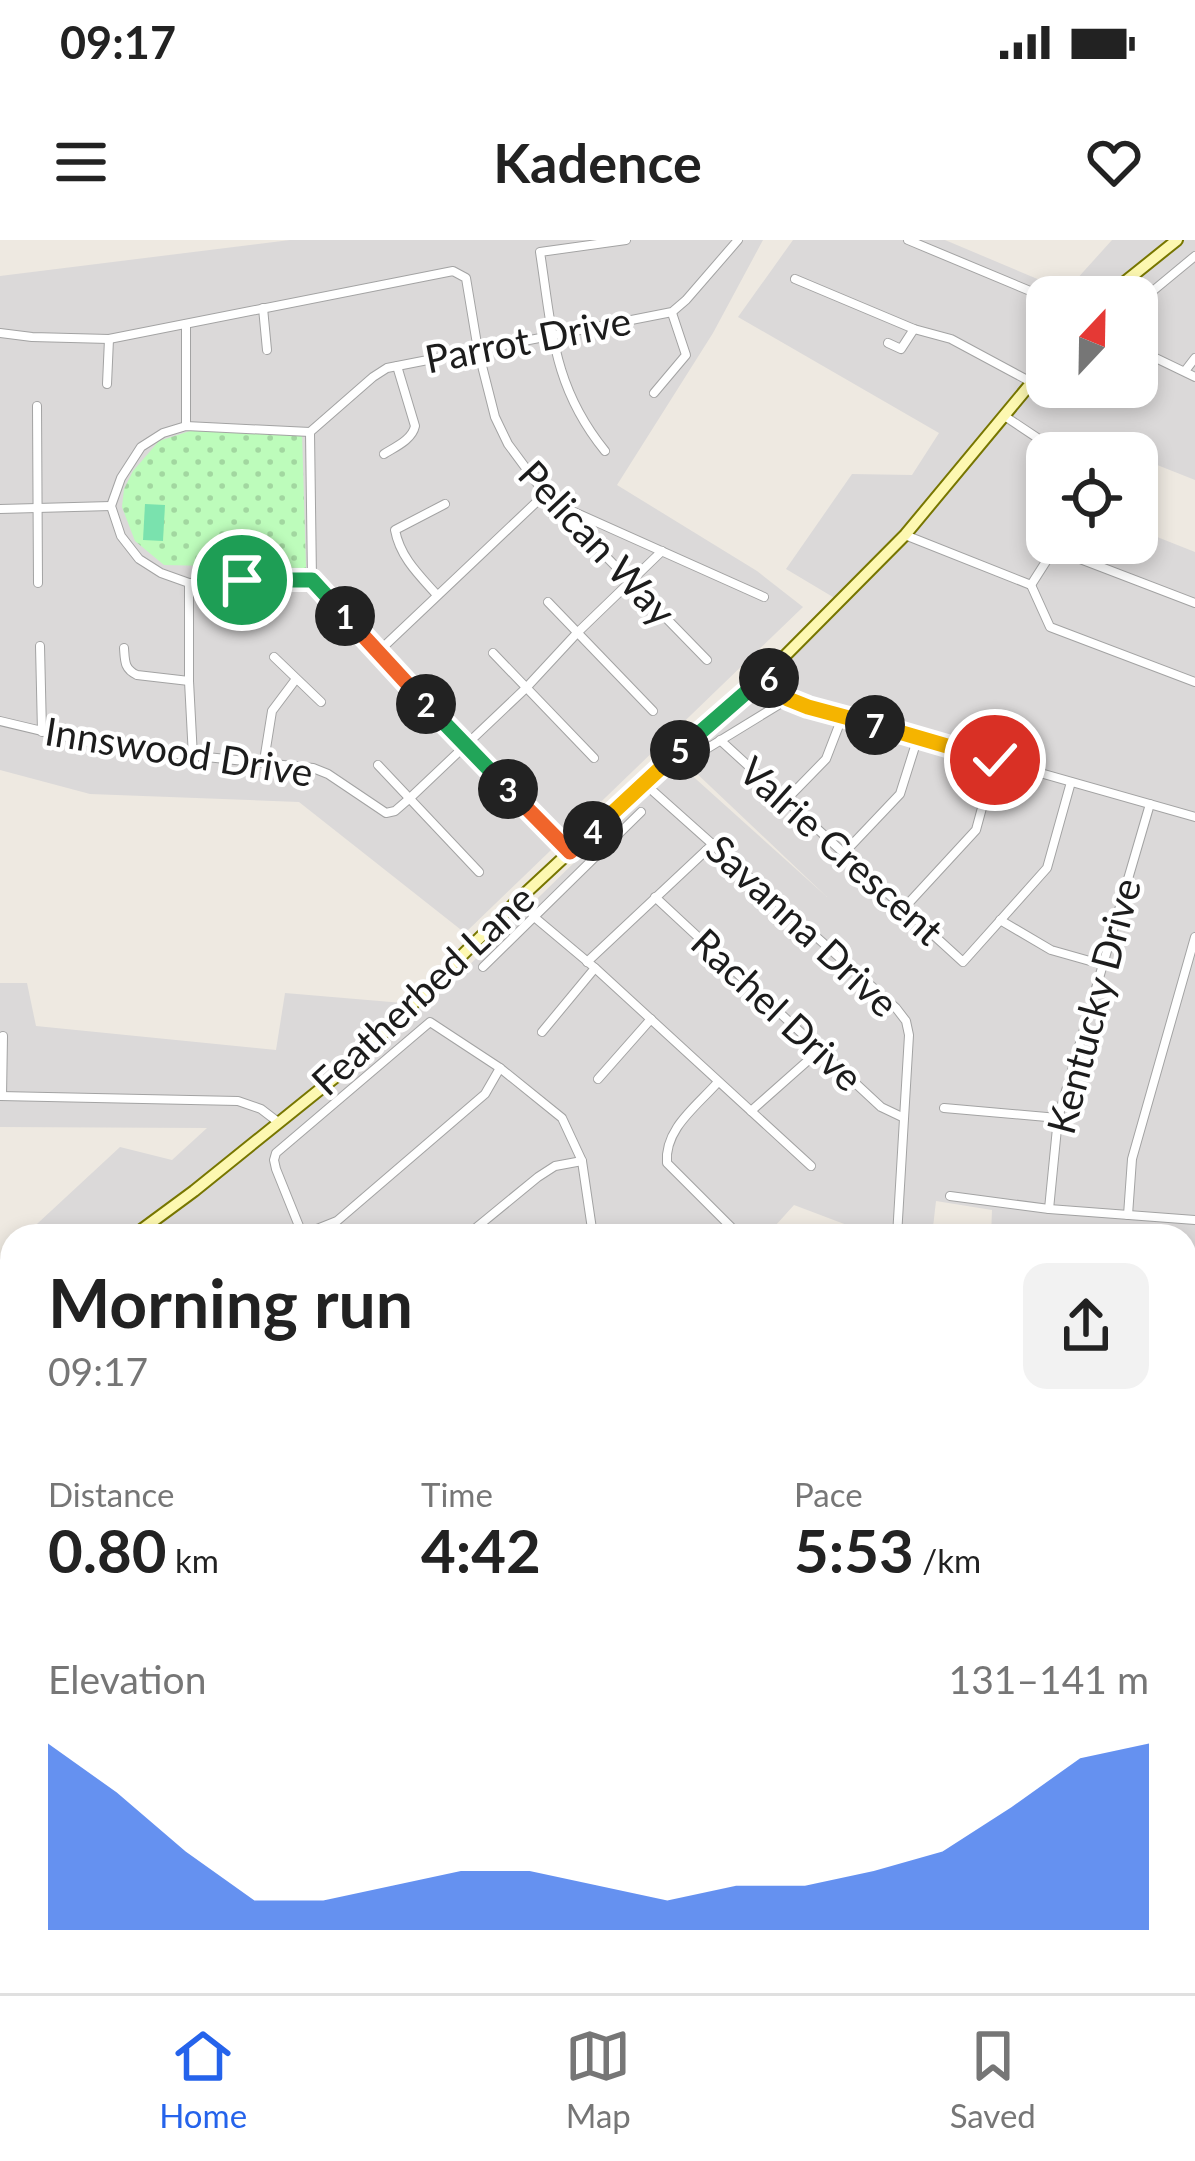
<!DOCTYPE html>
<meta charset="utf-8">
<style>
body{margin:0;font-family:Lato,sans-serif;background:#f2f2f2;color:#222;height:100vh;display:flex;flex-direction:column;font-size:45px;white-space:nowrap}
*{box-sizing:border-box;margin:0}
p{font-size:39px;color:#767676}
.icon{flex:none;width:66px;height:66px;fill:none;stroke:currentColor;stroke-width:2;stroke-linecap:round;stroke-linejoin:round}
.map{position:relative;flex:1;overflow:hidden}
.side{position:absolute;left:0px;top:984px;width:1197px;height:771px;display:flex;flex-direction:column;background:#fff;border-radius:36px 36px 0 0;box-shadow:0 6px 18px #0003}
.side>*{flex:none}
.needle{width:78px;rotate:22deg}
.buttons{position:absolute;left:1026px;top:36px;display:grid;gap:24px}
.buttons a{display:grid;place-items:center;width:132px;height:132px;border-radius:24px;background:#fff;box-shadow:0 6px 18px #0003;font-size:60px}
.pin{position:absolute;display:grid;place-items:center;width:102px;height:102px;color:#fff;margin:-51px;border:6px solid #fff;border-radius:50%;box-shadow:0 3px 12px #0007}
.km{position:absolute;width:60px;height:60px;margin:-30px;border-radius:50%;background:#222;color:#fff;font-size:33px;line-height:60px;text-align:center}
.round{display:grid;place-items:center;flex:none;width:126px;height:126px;border-radius:24px;background:#f2f2f2}
.head{display:flex;align-items:center;justify-content:space-between;height:204px;padding:0 48px}
h1{font-size:66px;font-weight:700;line-height:90px}
.stats{display:grid;grid-template-columns:repeat(3,1fr);gap:18px;height:204px;padding:12px 48px}
.stats div{display:grid;align-content:center}
.stats b{font-size:60px;font-weight:700}
.stats small{font-size:33px;font-weight:400}
.stats p{font-size:33px}
.chart{height:336px;padding:24px 48px}
.chart p{display:flex;justify-content:space-between}
.chart svg{width:100%;height:216px;margin-top:12px;fill:#2563eb;opacity:.7}
.status{display:flex;justify-content:space-between;align-items:center;height:84px;padding:0 60px;background:#fff;direction:ltr}
.status svg{height:33px;fill:currentColor}
header{display:flex;justify-content:space-between;align-items:center;height:156px;padding:0 48px;background:#fff;font-size:54px;font-weight:700}
.tabs{display:flex;justify-content:space-around;align-items:center;height:168px;border-top:3px solid #e0e0e0;background:#fff;font-size:33px;color:#767676}
.tabs a{display:grid;justify-items:center;gap:6px}
.tabs .on{color:#2563eb}
.map>svg:first-child{display:block}
.residential{fill:#dbd9d9;fill-rule:evenodd}
.construction{fill:url(#construction-furrows)}
.park{fill:url(#park-dots)}
.pitch{fill:#7ae2ae}
.lines{fill:none;stroke-linecap:round;stroke-linejoin:round}
.street-casing{stroke:#a3a3a3;stroke-width:10}
.secondary-casing{stroke:#777600;stroke-width:14}
.primary-casing{stroke:#955200;stroke-width:15}
.street{stroke:#fff;stroke-width:8}
.secondary{stroke:#fdf8b1;stroke-width:10}
.primary{stroke:#ffc696;stroke-width:12}
.split-1-casing{stroke:#fff;stroke-width:24}
.split-2-casing{stroke:#fff;stroke-width:24}
.split-3-casing{stroke:#fff;stroke-width:24}
.split-4-casing{stroke:#fff;stroke-width:24}
.split-5-casing{stroke:#fff;stroke-width:24}
.split-6-casing{stroke:#fff;stroke-width:24}
.split-7-casing{stroke:#fff;stroke-width:24}
.split-8-casing{stroke:#fff;stroke-width:24}
.split-1{stroke:#22a559;stroke-width:15}
.split-2{stroke:#f0652b;stroke-width:15}
.split-3{stroke:#22a559;stroke-width:15}
.split-4{stroke:#f0652b;stroke-width:15}
.split-5{stroke:#f5b400;stroke-width:15}
.split-6{stroke:#22a559;stroke-width:15}
.split-7{stroke:#f5b400;stroke-width:15}
.split-8{stroke:#f5b400;stroke-width:15}
.labels{text-anchor:middle;stroke-width:9;stroke-linejoin:round;paint-order:stroke}
.street-label{font-size:39px;fill:#1c1c1c;stroke:#fff}
</style>
<div class="status"><b>09:17</b><svg viewBox="0 0 49 12"><path d="M0 12V9h3v3zM5 12V6h3v6zM10 12V3h3v9zM15 12V0h3v12zM26 1h20v11H26zM47 4h2v5h-2z"/></svg></div>
<header><svg class="icon" aria-label="menu" viewBox="0 0 24 24"><path d="M4 6h16M4 12h16M4 18h16"/></svg>Kadence<svg class="icon" aria-label="heart" viewBox="0 0 24 24"><path d="M12 20l-8-8c-3-5 5-10 8-4 3-6 11-1 8 4z"/></svg></header>
<div class="map">
<svg width="1195" height="1753" viewBox="0 0 1195 1753">
<defs>
<pattern id="construction-furrows" width="10" height="10" patternUnits="userSpaceOnUse" patternTransform="scale(3)"><rect width="10" height="10" fill="#c3c1ad"/><path d="M-1 1l2-2M0 10L10 0M9 11l2-2" fill="none" stroke="#a7a594"/></pattern>
<pattern id="park-dots" width="8" height="8" patternUnits="userSpaceOnUse" patternTransform="scale(3)"><rect width="8" height="8" fill="#bdfcbb"/><path d="M2 2h.1M6 6h.1" fill="none" stroke="#a2d7a0" stroke-width="1.8" stroke-linecap="round"/></pattern>
</defs>
<rect width="100%" height="100%" fill="#eee9e1"/>
<g class="residential">
<polygon points="290,0 763,0 713,93 617,245 757,331 803,367 465,693 299,562 90,554 0,530 0,36"/>
<path d="M793,0H945L1066,51L1112,0H1195V240L1137,217V213L1118,209L1115,213H1047V303H1137V289L1195,312V1050L1185,1048V996H991L992,970L936,961L932,996H876L794,965L766,996H649L645,993L644,996H24L120,907L172,920L207,888L0,887V743H27L36,786L276,810L285,753L403,763L444,731L455,739L677,522L827,657L672,510L838,360L786,329L852,234L912,235L939,193L738,77ZM1047,57H1137V147H1047Z"/>
<polygon points="12,1007 12,1743 200,1743 207,1753 0,1753 0,1018"/>
<polygon points="1185,1593 1195,1593 1195,1753 521,1753 524,1743 1185,1743"/>
</g>
<polygon class="construction" points="209,1743 471,1743 468,1753 233,1753 207,1746"/>
<polygon class="park" points="190,191 302,193 306,328 164,325 135,301 122,267 124,249 133,231 159,201"/>
<polygon class="pitch" points="145,264 165,265 163,301 143,300"/>
<g class="lines">
<defs>
<g id="street">
<polyline points="908,0 1047,58"/>
<polyline points="795,39 914,89 951,99 1031,142"/>
<polyline points="1137,64 1195,16"/>
<polyline points="263,68 267,110"/>
<polyline points="186,84 186,186"/>
<polyline points="0,93 32,97 109,99 453,31 466,38 478,110 495,177 508,204 545,254 707,420"/>
<polyline points="888,103 901,109 914,89"/>
<polyline points="1137,109 1195,137"/>
<polyline points="1185,131 1195,118"/>
<polyline points="107,144 109,99"/>
<polyline points="654,153 686,115 672,73"/>
<polyline points="37,166 38,343"/>
<polyline points="1006,177 1060,213"/>
<polyline points="310,192 312,340 464,505 570,612"/>
<polyline points="310,192 373,137 387,128 672,72 686,60 738,0"/>
<polyline points="310,192 186,186 163,193 141,207 121,238 111,266 121,296 139,319 161,333 189,343 312,340"/>
<path d="M605,211C553,147 552,90 540,12L626,0"/>
<path d="M384,214C395,207 412,200 415,186L397,126"/>
<polyline points="563,267 764,357"/>
<polyline points="0,269 111,266"/>
<polyline points="905,295 1031,345"/>
<polyline points="189,343 189,441 193,517"/>
<polyline points="1031,345 1050,387 1195,442"/>
<polyline points="1031,345 1054,309 1195,363"/>
<path d="M437,355C419,335 400,317 395,290L445,264"/>
<polyline points="548,362 653,471"/>
<polyline points="40,406 42,492"/>
<path d="M124,408C125,421 124,429 137,435L189,441"/>
<polyline points="378,412 545,254"/>
<polyline points="493,413 594,518"/>
<polyline points="274,417 321,462"/>
<polyline points="766,435 788,459 808,467 1195,577"/>
<polyline points="0,481 109,507 313,528 328,534 386,573 395,571 410,558 526,448 577,393 662,311"/>
<polyline points="720,500 963,722 1047,628 1071,542"/>
<polyline points="690,519 788,459"/>
<polyline points="264,521 272,471 296,439"/>
<polyline points="378,525 479,632"/>
<polyline points="645,544 896,768 906,781 909,795 897,996"/>
<polyline points="787,559 826,519 843,475"/>
<polyline points="844,613 900,554 918,497"/>
<polyline points="655,657 881,867 902,877"/>
<polyline points="905,667 976,590 995,520"/>
<polyline points="533,676 595,728 811,926"/>
<polyline points="1000,680 1051,710 1104,725"/>
<polyline points="587,722 714,603"/>
<polyline points="483,727 641,572"/>
<polyline points="542,792 595,728"/>
<polyline points="598,839 651,779"/>
<path d="M718,842C697,866 664,889 667,923L740,996"/>
<polyline points="0,856 238,861 261,869 278,882"/>
<polyline points="2,856 3,796"/>
<polyline points="944,868 1058,878"/>
<polyline points="751,871 821,809"/>
<polyline points="950,956 1049,969 1195,980"/>
<polyline points="1049,969 1058,878 1150,564"/>
<polyline points="1128,975 1132,919 1195,697"/>
<polyline points="302,995 337,981 485,854 500,828"/>
<polyline points="303,996 276,929 274,920 276,913 430,782 500,828 562,878 582,921 592,989 590,996"/>
<polyline points="466,996 538,937 555,926 582,921"/>
<polyline points="3,1350 12,1378"/>
<polyline points="183,1743 188,1753"/>
<polyline points="2,1753 12,1681"/>
<polyline points="91,1753 112,1743"/>
<polyline points="570,1753 573,1743"/>
<polyline points="606,1753 609,1743"/>
<polyline points="683,1753 687,1743"/>
<polyline points="745,1753 749,1743"/>
<polyline points="846,1753 846,1743"/>
</g>
<g id="secondary">
<polyline points="1106,57 1177,0"/>
<polyline points="133,996 194,951 354,822 518,660 675,514 766,435 905,295 1047,124"/>
<polyline points="0,1107 12,1095"/>
</g>
<g id="primary">
<polyline points="0,1492 12,1493"/>
<polyline points="1185,1616 1195,1616"/>
</g>
</defs>
<use href="#street" class="street-casing"/>
<use href="#secondary" class="secondary-casing"/>
<use href="#primary" class="primary-casing"/>
<use href="#street" class="street"/>
<use href="#secondary" class="secondary"/>
<use href="#primary" class="primary"/>
</g>
<g class="lines">
<defs>
<polyline id="split-1" points="242,340 312,340 345,376"/>
<polyline id="split-2" points="345,376 426,464"/>
<polyline id="split-3" points="426,464 508,549"/>
<polyline id="split-4" points="508,549 570,612 593,591"/>
<polyline id="split-5" points="593,591 680,510"/>
<polyline id="split-6" points="680,510 766,435 769,438"/>
<polyline id="split-7" points="769,438 788,459 808,467 875,485"/>
<polyline id="split-8" points="875,485 995,520"/>
</defs>
<use href="#split-1" class="split-1-casing"/>
<use href="#split-2" class="split-2-casing"/>
<use href="#split-3" class="split-3-casing"/>
<use href="#split-4" class="split-4-casing"/>
<use href="#split-5" class="split-5-casing"/>
<use href="#split-6" class="split-6-casing"/>
<use href="#split-7" class="split-7-casing"/>
<use href="#split-8" class="split-8-casing"/>
<use href="#split-1" class="split-1"/>
<use href="#split-2" class="split-2"/>
<use href="#split-3" class="split-3"/>
<use href="#split-4" class="split-4"/>
<use href="#split-5" class="split-5"/>
<use href="#split-6" class="split-6"/>
<use href="#split-7" class="split-7"/>
<use href="#split-8" class="split-8"/>
</g>
<g class="labels">
<g class="street-label">
<text transform="translate(528 100) rotate(-11)" y="14">Parrot Drive</text>
<text transform="translate(597 303) rotate(47)" y="14">Pelican Way</text>
<text transform="translate(179 512) rotate(9)" y="14">Innswood Drive</text>
<text transform="translate(841 611) rotate(42)" y="14">Valrie Crescent</text>
<text transform="translate(802 686) rotate(43)" y="14">Savanna Drive</text>
<text transform="translate(423 750) rotate(-43)" y="14">Featherbed Lane</text>
<text transform="translate(1094 766) rotate(-75)" y="14">Kentucky Drive</text>
<text transform="translate(777 770) rotate(43)" y="14">Rachel Drive</text>
</g>
</g>
</svg>
<div class="buttons">
<a><svg class="needle" viewBox="-14 -14 28 28"><path d="M0-13l5 13h-10z" fill="#e53935"/><path d="M0 13l5-13h-10z" fill="#767676"/></svg></a>
<a><svg class="icon" aria-label="locate" viewBox="0 0 24 24"><circle cx="12" cy="12" r="6"/><path d="M12 2v4M12 18v4M2 12h4M18 12h4"/></svg></a>
</div>
<div class="pin" style="left:242px;top:340px;background:#1e9e55"><svg class="icon" aria-label="arrive" viewBox="0 0 24 24"><path d="M6 21V4h12l-3 4 3 4H6"/></svg></div>
<div class="pin" style="left:995px;top:520px;background:#d93025"><svg class="icon" aria-label="check" viewBox="0 0 24 24"><path d="M5 12l5 5 9-10"/></svg></div>
<b class="km" style="left:345px;top:376px">1</b>
<b class="km" style="left:426px;top:464px">2</b>
<b class="km" style="left:508px;top:549px">3</b>
<b class="km" style="left:593px;top:591px">4</b>
<b class="km" style="left:680px;top:510px">5</b>
<b class="km" style="left:769px;top:438px">6</b>
<b class="km" style="left:875px;top:485px">7</b>
<section class="side">
<div class="head"><div><h1>Morning run</h1><p>09:17</p></div><a class="round"><svg class="icon" aria-label="share" viewBox="0 0 24 24"><path d="M12 15V3M7 8l5-5 5 5M5 13v7h14v-7"/></svg></a></div>
<div class="stats">
<div><p>Distance</p><b>0.80<small> km</small></b></div>
<div><p>Time</p><b>4:42</b></div>
<div><p>Pace</p><b>5:53<small> /km</small></b></div>
</div>
<div class="chart"><p><span>Elevation</span>131–141 m</p>
<svg viewBox="0 0 160 44" preserveAspectRatio="none"><path d="M0 44V6L10 16L20 28L30 38L40 38L50 35L60 32L70 32L80 35L90 38L100 35L110 35L120 32L130 28L140 19L150 9L160 6V44z"/></svg>
</div>
</section>
</div>
<nav class="tabs">
<a class="on"><svg class="icon" aria-label="home" viewBox="0 0 24 24"><path d="M3 11l9-7 9 7M6 9v11h12V9"/></svg>Home</a>
<a><svg class="icon" aria-label="map" viewBox="0 0 24 24"><path d="M3 6l6-2 6 2 6-2v14l-6 2-6-2-6 2zM9 4v14M15 6v14"/></svg>Map</a>
<a><svg class="icon" aria-label="saved" viewBox="0 0 24 24"><path d="M7 4h10v16l-5-4-5 4z"/></svg>Saved</a>
</nav>
